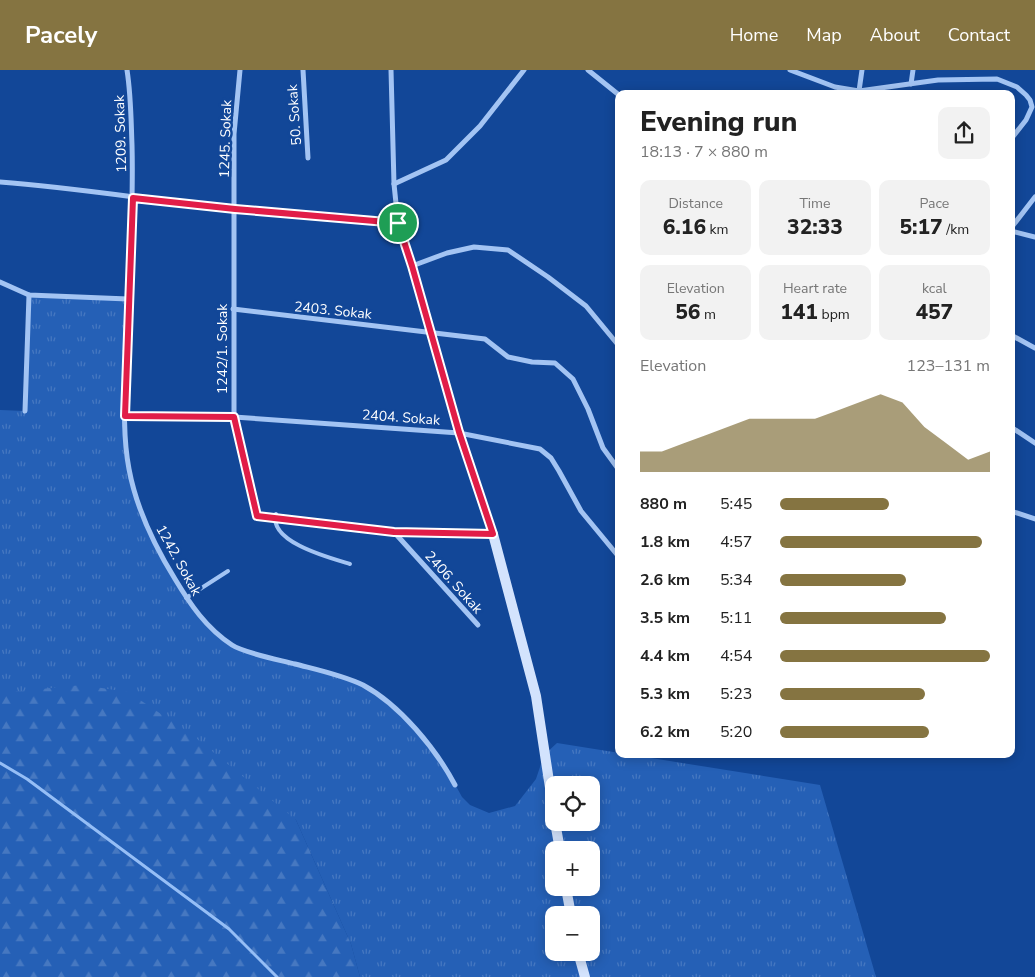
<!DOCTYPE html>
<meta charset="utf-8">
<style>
body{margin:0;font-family:"Nunito Sans",sans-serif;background:#f2f2f2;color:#222;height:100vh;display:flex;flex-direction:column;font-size:19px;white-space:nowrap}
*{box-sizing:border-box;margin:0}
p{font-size:16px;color:#767676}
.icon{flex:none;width:28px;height:28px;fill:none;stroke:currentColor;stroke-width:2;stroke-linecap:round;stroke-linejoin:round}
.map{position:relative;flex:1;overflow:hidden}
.drawer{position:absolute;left:615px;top:20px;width:400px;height:668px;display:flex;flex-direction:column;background:#fff;border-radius:10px;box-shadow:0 2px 12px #0003}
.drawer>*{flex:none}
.tools{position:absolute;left:545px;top:706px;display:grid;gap:10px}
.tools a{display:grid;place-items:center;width:55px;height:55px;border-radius:10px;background:#fff;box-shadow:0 2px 12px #0003;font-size:25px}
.pin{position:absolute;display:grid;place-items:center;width:42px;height:42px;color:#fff;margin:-21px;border:2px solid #fff;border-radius:50%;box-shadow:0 1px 5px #0007}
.round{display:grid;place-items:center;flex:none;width:52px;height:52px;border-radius:10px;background:#f2f2f2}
.headline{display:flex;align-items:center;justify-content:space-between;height:85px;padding:0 25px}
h1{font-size:28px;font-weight:800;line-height:38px}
.stats{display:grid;grid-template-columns:repeat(3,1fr);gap:8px;height:85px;padding:5px 25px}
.stats div{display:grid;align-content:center;border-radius:10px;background:#f2f2f2;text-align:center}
.stats b{font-size:21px;font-weight:800}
.stats small{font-size:14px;font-weight:400}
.stats p{font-size:14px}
.chart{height:140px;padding:10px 25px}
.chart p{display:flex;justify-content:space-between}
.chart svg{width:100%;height:90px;margin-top:5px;fill:#857441;opacity:.7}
ul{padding:0 25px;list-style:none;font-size:16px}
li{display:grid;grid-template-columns:80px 60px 1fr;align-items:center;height:38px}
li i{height:12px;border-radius:6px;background:#857441}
header{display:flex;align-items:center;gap:30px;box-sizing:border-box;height:70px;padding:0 25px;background:#857441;color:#fff}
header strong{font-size:24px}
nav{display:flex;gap:28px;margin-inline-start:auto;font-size:18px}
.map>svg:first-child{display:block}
.grass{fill:url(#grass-tufts);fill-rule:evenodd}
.forest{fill:url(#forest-firs)}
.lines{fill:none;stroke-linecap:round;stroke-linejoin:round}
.stream{stroke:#95bef6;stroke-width:3}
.lane{stroke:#a3c4f3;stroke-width:4}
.street{stroke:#a3c4f3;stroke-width:5}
.secondary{stroke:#d3e3fd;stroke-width:10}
.route-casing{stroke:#fff;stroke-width:10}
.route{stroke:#e11d48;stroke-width:6}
.labels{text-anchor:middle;stroke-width:5;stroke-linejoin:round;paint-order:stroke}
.street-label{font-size:14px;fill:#fff;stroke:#124798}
</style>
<header>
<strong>Pacely</strong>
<nav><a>Home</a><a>Map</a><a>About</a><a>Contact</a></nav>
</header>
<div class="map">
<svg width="1035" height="907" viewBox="0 0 1035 907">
<defs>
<pattern id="grass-tufts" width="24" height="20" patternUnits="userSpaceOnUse" patternTransform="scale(1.25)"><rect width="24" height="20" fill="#2560b6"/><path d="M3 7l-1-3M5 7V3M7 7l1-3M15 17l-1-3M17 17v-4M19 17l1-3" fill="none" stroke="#4678c1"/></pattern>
<pattern id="forest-firs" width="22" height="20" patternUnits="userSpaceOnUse" patternTransform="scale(1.25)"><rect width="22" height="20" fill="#2560b6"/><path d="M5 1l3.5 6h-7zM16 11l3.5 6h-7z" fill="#4678c1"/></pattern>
</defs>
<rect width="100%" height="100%" fill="#124798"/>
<path class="grass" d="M29,225L128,229L125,346L129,399L139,433L165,492L201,548L235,577L346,608L365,616L411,654L446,698L462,727L470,735L489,743L515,736L536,709L544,685L557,673L820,715L876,907H360L351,874L296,750L0,623V340L25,341ZM554,715H591V752H554ZM554,780H591V818H554ZM554,845H591V882H554Z"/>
<polygon class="forest" points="82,615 128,622 191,664 296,750 351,874 360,907 0,907 0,623"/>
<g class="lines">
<polyline class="stream" points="0,693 27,709 229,859 277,907"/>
<g class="lane">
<path d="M276,444C268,472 330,488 350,494"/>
<polyline points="186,528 228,501"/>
</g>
<g class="street">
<path d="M127,0C131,25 131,50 132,75C134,146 128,217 126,288C125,324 122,362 129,399C136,437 154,475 175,509C190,534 206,558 232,575C244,583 280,590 295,594C318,600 342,605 363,615C400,635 436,679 455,715"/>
<polyline points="240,0 234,64 234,347 257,447 394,462 493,464 459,363 412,196 398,153 394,114 391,0"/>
<polyline points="303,0 308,88"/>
<polyline points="588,0 619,25"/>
<polyline points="790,0 835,17 859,21 938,10 997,9 1017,17 1026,25 1030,30 1032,37 1026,50 1011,69"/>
<polyline points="911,14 913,0"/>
<polyline points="859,21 862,0"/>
<path d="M0,112C79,118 156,131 235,139C289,145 343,148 398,153"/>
<polyline points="394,114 446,90 480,56 524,0"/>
<polyline points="1011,158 1035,127"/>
<polyline points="1011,161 1035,167"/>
<polyline points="412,196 447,183 474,177 508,180 548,207 586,236 619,276"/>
<polyline points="0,212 29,225 128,229"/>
<polyline points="233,239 485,269 508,287 532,292 555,293 573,309 588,339 603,378 619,400"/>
<polyline points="1011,265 1035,278"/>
<polyline points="25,341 29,225"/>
<polyline points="125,346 234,347 459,363 540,379 551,388 559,401 581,441 619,487"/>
<polyline points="1011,357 1035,373"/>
<polyline points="1011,441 1035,449"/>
<polyline points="394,462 478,555"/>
</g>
<g class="secondary">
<polyline points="493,464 536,626 554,744"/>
<polyline points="555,752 560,780"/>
<polyline points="566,818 571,845"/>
<polyline points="578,882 585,907"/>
</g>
</g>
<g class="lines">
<defs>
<polygon id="route" points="133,128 235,139 398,153 412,196 459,362 493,464 394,462 257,446 234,347 125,346"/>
</defs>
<use href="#route" class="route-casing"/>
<use href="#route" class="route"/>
</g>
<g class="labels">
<g class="street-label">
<text transform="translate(294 45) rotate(-94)" y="5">50. Sokak</text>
<text transform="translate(120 64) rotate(-92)" y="5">1209. Sokak</text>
<text transform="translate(225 69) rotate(-88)" y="5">1245. Sokak</text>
<text transform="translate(333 240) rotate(6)" y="5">2403. Sokak</text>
<text transform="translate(222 279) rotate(-90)" y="5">1242/1. Sokak</text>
<text transform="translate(401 347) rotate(4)" y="5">2404. Sokak</text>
<text transform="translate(179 490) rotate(61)" y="5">1242. Sokak</text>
<text transform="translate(454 512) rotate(48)" y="5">2406. Sokak</text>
</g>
</g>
</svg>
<div class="tools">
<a><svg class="icon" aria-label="locate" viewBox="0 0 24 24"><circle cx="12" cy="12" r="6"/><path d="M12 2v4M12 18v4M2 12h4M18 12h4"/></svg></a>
<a>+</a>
<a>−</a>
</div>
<div class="pin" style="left:398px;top:153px;background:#1e9e55"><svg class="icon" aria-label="arrive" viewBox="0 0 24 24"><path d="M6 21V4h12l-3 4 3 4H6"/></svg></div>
<section class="drawer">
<div class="headline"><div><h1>Evening run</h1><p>18:13 · 7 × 880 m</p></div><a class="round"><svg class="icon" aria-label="share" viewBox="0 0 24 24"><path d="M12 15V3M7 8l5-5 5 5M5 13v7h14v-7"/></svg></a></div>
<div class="stats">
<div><p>Distance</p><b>6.16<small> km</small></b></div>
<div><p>Time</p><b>32:33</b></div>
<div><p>Pace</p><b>5:17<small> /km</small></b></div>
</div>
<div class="stats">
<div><p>Elevation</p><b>56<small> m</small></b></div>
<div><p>Heart rate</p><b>141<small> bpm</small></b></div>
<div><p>kcal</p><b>457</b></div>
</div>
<div class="chart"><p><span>Elevation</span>123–131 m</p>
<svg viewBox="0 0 160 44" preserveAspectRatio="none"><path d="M0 44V34L10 34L20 30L30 26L40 22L50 18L60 18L70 18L80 18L90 14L100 10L110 6L120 10L130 22L140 30L150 38L160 34V44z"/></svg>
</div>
<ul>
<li><b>880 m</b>5:45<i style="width:52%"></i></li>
<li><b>1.8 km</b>4:57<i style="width:96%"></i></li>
<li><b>2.6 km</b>5:34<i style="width:60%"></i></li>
<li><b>3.5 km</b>5:11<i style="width:79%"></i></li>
<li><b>4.4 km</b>4:54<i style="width:100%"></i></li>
<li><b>5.3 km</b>5:23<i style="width:69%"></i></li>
<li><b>6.2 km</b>5:20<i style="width:71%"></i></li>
</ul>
</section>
</div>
